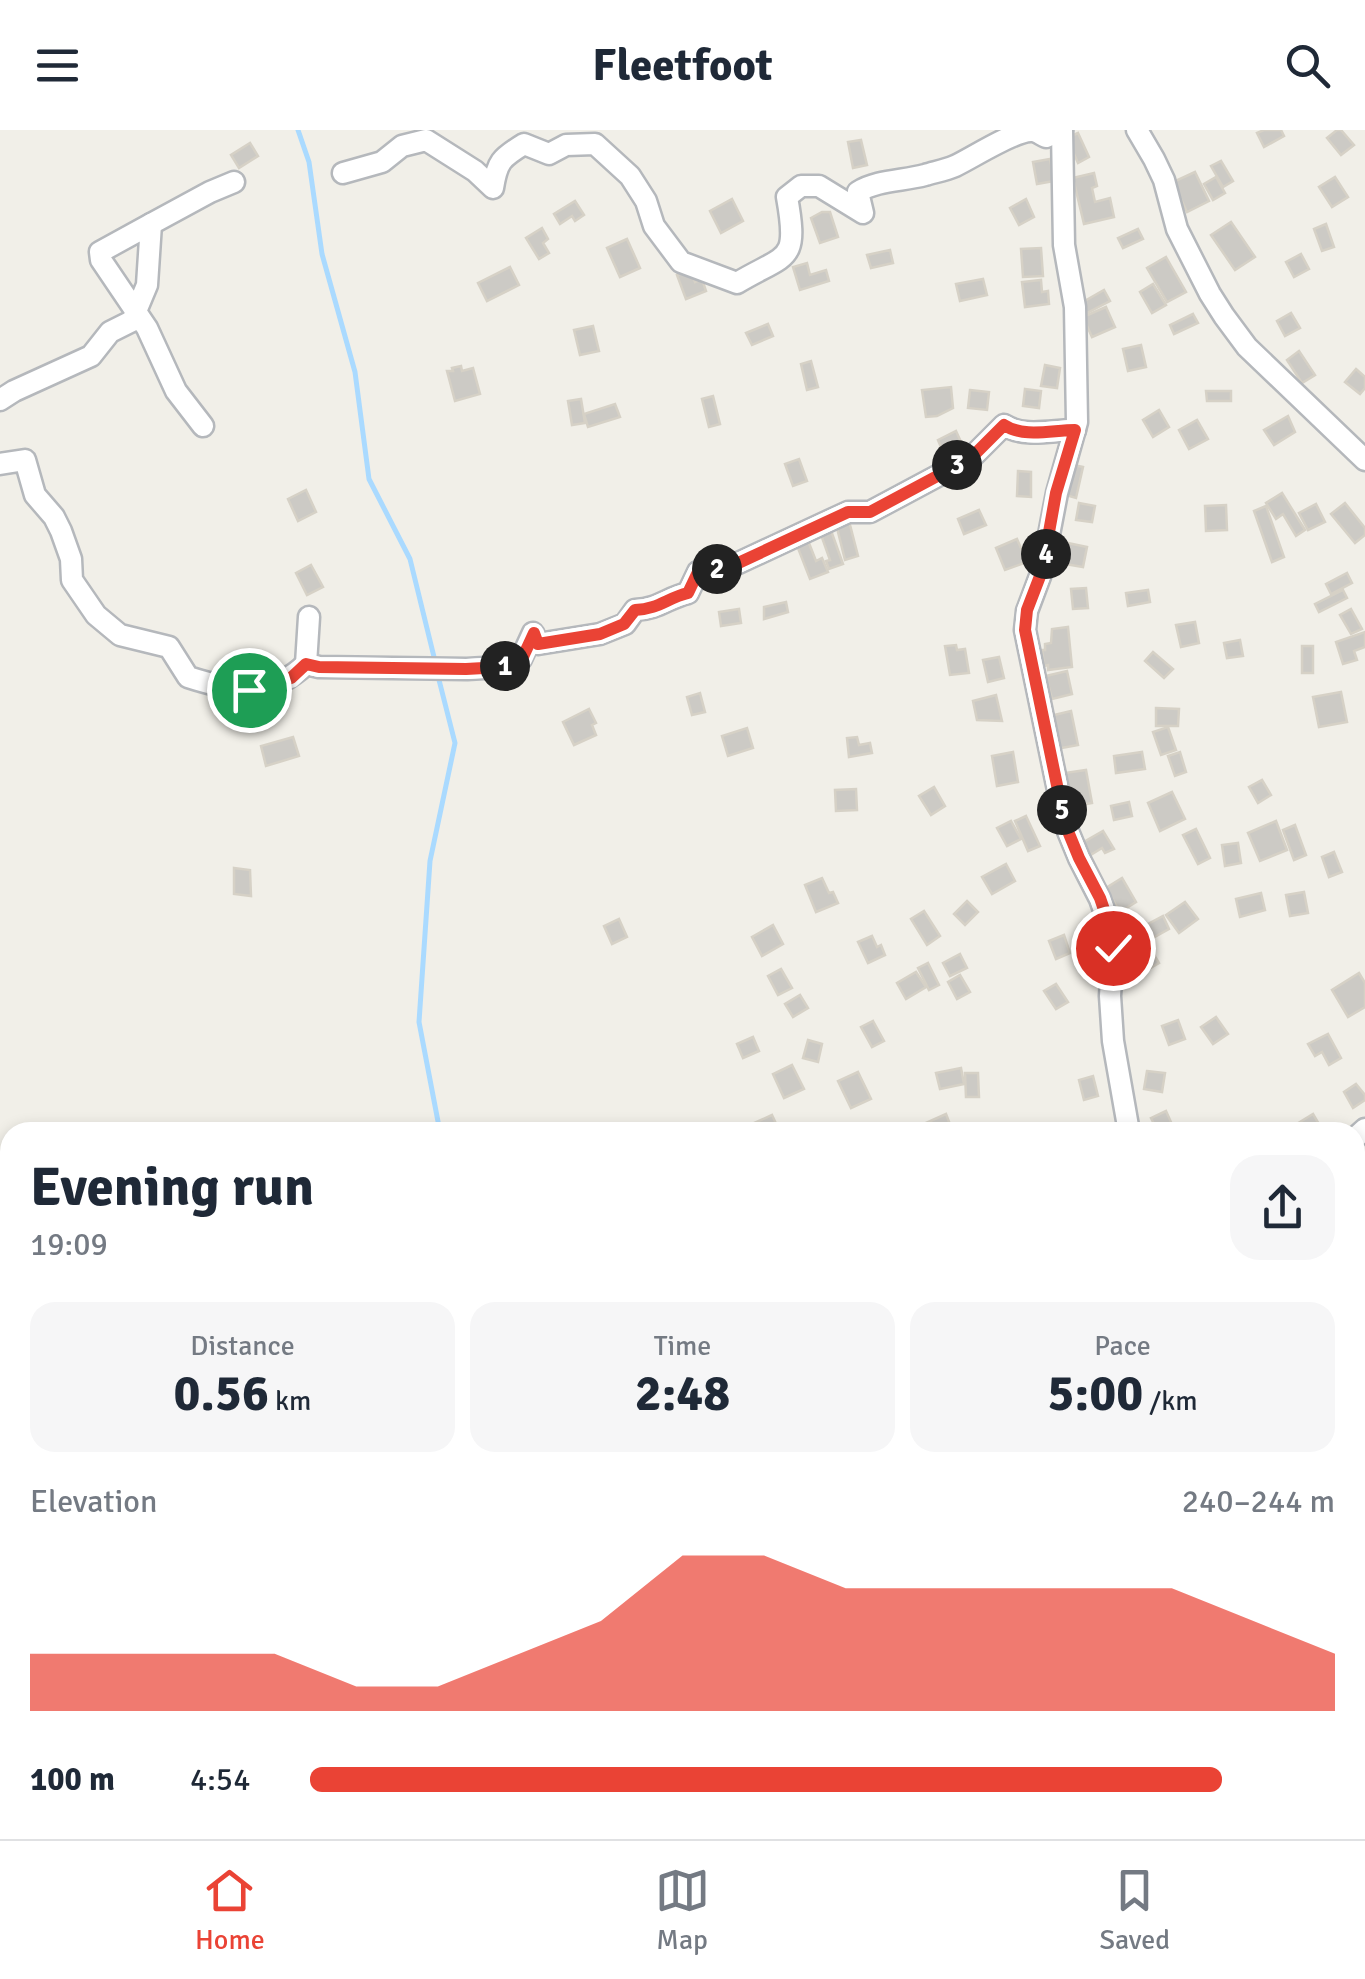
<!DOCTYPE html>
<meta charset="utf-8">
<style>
body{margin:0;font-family:Signika,sans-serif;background:#f6f6f7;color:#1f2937;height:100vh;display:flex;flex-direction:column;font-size:38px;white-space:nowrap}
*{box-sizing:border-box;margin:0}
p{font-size:32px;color:#747a83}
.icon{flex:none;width:55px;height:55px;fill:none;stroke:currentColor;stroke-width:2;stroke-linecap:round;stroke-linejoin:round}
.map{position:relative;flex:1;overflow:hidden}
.side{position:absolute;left:0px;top:992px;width:1365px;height:718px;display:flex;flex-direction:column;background:#fff;border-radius:30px 30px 0 0;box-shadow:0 5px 15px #0003}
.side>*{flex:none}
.pin{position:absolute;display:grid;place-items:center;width:85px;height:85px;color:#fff;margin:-42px;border:5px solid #fff;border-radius:50%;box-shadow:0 2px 10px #0007}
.km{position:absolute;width:50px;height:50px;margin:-25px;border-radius:50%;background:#222;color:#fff;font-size:28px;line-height:50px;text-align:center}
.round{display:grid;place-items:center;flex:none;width:105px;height:105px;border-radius:30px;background:#f6f6f7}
.overview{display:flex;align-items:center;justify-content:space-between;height:170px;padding:0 30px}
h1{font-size:55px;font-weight:800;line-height:75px}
.stats{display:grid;grid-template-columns:repeat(3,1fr);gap:15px;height:170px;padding:10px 30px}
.stats div{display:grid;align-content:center;border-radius:25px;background:#f6f6f7;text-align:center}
.stats b{font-size:50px;font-weight:800}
.stats small{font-size:28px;font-weight:400}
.stats p{font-size:28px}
.chart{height:280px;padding:20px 30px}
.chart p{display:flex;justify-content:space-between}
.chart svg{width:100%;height:180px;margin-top:10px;fill:#ea4335;opacity:.7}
ul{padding:0 30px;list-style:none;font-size:32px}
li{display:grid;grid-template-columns:160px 120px 1fr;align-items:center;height:75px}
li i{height:25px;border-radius:12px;background:#ea4335}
header{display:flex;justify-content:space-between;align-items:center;height:130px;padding:0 30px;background:#fff;font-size:45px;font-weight:800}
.tab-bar{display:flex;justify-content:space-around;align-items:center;height:140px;border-top:2px solid #e0e1e3;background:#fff;font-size:28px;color:#747a83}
.tab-bar a{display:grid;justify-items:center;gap:5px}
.tab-bar .on{color:#ea4335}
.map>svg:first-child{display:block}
.green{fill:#c5e8c5}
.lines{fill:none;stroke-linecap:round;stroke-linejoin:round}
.stream{stroke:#aadaff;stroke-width:5}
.building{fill:#cccac5;stroke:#d6d1c6;stroke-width:2.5}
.minor-casing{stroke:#b5b8bc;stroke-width:25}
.minor{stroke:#fff;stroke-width:20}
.route-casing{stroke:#fff;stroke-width:20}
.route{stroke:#ea4335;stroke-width:12}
</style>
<header><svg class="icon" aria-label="menu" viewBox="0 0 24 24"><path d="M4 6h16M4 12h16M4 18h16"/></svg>Fleetfoot<svg class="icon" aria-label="search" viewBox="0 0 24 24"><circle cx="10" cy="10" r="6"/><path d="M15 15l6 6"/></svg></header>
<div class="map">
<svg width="1365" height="1709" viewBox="0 0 1365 1709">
<rect width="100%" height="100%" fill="#f1efe8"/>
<polygon class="green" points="10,1426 10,1700 81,1700 81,1704 67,1709 0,1709 0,1429"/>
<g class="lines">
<g class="stream">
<polyline points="298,0 309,32 322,124 355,242 369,349 410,429 435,531"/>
<polyline points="437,542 455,613 430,731 419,892 440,1002"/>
<polyline points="661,1700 663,1709"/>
</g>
</g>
<g class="building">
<polygon points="1264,0 1281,0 1284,6 1264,17 1257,3"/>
<polygon points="1337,0 1341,0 1354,15 1341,25 1327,8"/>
<polygon points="1078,3 1089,27 1078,33 1067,8"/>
<polygon points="861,10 867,35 853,38 848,12"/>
<polygon points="250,13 258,26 239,38 231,25"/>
<polygon points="1050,29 1054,51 1037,54 1033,32"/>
<polygon points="1221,31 1233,51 1223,57 1211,36"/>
<polygon points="1195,42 1209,71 1187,82 1173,52"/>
<polygon points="1094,43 1097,56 1092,58 1095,72 1110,68 1114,87 1084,94 1073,48"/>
<polygon points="1216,47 1225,63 1213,70 1204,54"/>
<polygon points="1335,47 1348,67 1332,77 1319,57"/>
<polygon points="732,69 743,91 721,103 710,81"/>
<polygon points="1026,69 1034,87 1019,95 1010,78"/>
<polygon points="575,71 584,85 575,91 572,86 560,94 554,84"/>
<polygon points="822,82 830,82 838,107 820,113 811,88"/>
<polygon points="1231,92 1255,127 1235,140 1211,105"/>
<polygon points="1326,94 1334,117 1322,121 1314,99"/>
<polygon points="542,98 548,109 543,113 549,123 539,129 526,108"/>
<polygon points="1138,99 1143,109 1123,118 1118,108"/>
<polygon points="627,109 640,138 620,147 607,118"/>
<polygon points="1041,118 1043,146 1023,147 1021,119"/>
<polygon points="890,120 893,133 871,138 867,125"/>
<polygon points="1301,124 1309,139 1294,147 1286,132"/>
<polygon points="1166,127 1186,162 1167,172 1147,138"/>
<polygon points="807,133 810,145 826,140 829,151 800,160 793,137"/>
<polygon points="510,137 519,155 487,171 478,153"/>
<polygon points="690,140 695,152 702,149 706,161 686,169 677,145"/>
<polygon points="983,149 987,165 960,171 956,154"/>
<polygon points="1041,150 1042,162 1048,161 1049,174 1025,177 1022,152"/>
<polygon points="1153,154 1166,175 1152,183 1140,162"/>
<polygon points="1104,160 1110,171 1081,186 1076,176"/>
<polygon points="1106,177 1115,197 1092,207 1083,187"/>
<polygon points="1291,183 1300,198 1285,206 1277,191"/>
<polygon points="1193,184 1198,193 1174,204 1170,195"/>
<polygon points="768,194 773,206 752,215 746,203"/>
<polygon points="593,196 599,221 580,225 574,200"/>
<polygon points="1141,215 1146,237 1128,241 1123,219"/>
<polygon points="1299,221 1315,245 1302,253 1287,230"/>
<polygon points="811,231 818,257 807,260 801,234"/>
<polygon points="1045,235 1060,238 1057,258 1041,256"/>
<polygon points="461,236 462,241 473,238 480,264 455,271 447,241 453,241 452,238"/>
<polygon points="1356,239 1365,247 1365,258 1360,264 1345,252"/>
<polygon points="951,257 953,278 937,286 926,287 922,260"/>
<polygon points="1025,259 1041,261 1039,278 1023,276"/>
<polygon points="970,260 989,262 987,280 968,278"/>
<polygon points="1206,261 1231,261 1231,271 1207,271"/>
<polygon points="713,266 720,294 709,297 702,269"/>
<polygon points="581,269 585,293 572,295 568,271"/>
<polygon points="615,274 620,287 588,297 584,284"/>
<polygon points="1159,280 1169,297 1153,307 1143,290"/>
<polygon points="1288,286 1295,302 1274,315 1264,300"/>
<polygon points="1197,290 1208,309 1189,319 1179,300"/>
<polygon points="956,301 962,314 943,322 938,310"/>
<polygon points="799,329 807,351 793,356 785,334"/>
<polygon points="1069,334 1083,337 1076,368 1062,364"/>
<polygon points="1018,341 1031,342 1031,367 1017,366"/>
<polygon points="306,360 316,382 298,391 288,369"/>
<polygon points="1282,363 1305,400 1296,406 1283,384 1276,389 1266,373"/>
<polygon points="1079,373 1095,376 1092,392 1076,390"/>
<polygon points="1345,373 1365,398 1365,405 1355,413 1331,384"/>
<polygon points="1316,374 1325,392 1308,400 1299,383"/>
<polygon points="1226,375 1227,400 1206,401 1205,376"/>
<polygon points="1266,376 1284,427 1272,432 1254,381"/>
<polygon points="979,380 986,395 964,404 958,389"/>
<polygon points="849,391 858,426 845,430 836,394"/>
<polygon points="829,395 843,434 829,439 826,431 830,430 819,399"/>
<polygon points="807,408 816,431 822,428 828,442 810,449 796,413"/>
<polygon points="1017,409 1027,432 1005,440 996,418"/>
<polygon points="1063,412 1087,417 1083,437 1059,433"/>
<polygon points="311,435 323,457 307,465 296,443"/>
<polygon points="1347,443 1352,453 1331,464 1326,454"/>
<polygon points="1086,458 1088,478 1073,479 1071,459"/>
<polygon points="1148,460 1150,472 1128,476 1126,463"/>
<polygon points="1343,460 1347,468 1319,482 1315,474"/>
<polygon points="786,472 788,482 764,489 764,477"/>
<polygon points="739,479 741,493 721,496 719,482"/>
<polygon points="1351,479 1362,499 1351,504 1340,485"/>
<polygon points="1195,492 1199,513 1181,517 1176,495"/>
<polygon points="1068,497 1072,537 1048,540 1048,535 1044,536 1042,520 1045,520 1045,514 1051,513 1052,499"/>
<polygon points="1365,502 1365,517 1354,521 1357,530 1343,534 1336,512"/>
<polygon points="1240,510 1243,526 1227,528 1224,513"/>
<polygon points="956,515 957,520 965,519 969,543 950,545 945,516"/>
<rect x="1302" y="516" width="11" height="27"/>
<polygon points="1153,522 1173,539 1164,548 1145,531"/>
<polygon points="999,527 1004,548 988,552 983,530"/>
<polygon points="1067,541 1072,564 1052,569 1046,546"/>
<polygon points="1341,562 1347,592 1319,597 1313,567"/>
<polygon points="700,563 705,582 692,585 687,567"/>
<polygon points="996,565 1002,591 977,590 973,571"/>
<polygon points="1156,578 1179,579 1178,596 1156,596"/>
<polygon points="589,579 596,593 592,595 596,605 574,615 563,592"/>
<polygon points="1071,581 1078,615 1056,619 1050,586"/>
<polygon points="1168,597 1176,620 1161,625 1153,602"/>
<polygon points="747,598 753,618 728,626 722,606"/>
<polygon points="293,607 299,626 266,636 261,616"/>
<polygon points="857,607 859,615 870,613 872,623 849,627 847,608"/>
<polygon points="1013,622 1018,652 997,656 992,626"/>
<polygon points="1142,622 1145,639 1116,643 1114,626"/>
<polygon points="1180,622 1186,642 1175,646 1168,626"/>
<polygon points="1086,640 1092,673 1070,677 1065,643"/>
<polygon points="1262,650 1271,665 1258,673 1249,657"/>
<polygon points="934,657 945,676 931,685 919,666"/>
<polygon points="856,659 857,680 836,681 835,660"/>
<polygon points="1172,662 1185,689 1160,701 1148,673"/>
<polygon points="1129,672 1132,686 1114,690 1111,676"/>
<polygon points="1026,686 1040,716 1028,721 1015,691"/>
<polygon points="1011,691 1021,709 1007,716 997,698"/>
<polygon points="1276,691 1287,720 1260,731 1248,703"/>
<polygon points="1295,695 1306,725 1294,730 1283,700"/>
<polygon points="1196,699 1210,728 1198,734 1183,705"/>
<polygon points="1103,701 1114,719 1105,723 1102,718 1089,726 1082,713"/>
<polygon points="1238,713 1241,733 1225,736 1222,715"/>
<polygon points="1334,722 1342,742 1329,747 1322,727"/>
<polygon points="1006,734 1015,751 992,764 982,747"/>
<polygon points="234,738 250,740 251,766 234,764"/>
<polygon points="822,748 829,763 833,762 838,773 816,782 805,755"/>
<polygon points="1122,748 1136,772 1120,782 1106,758"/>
<polygon points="1304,762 1308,783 1290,786 1286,765"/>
<polygon points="1261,763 1265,780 1240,787 1236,769"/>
<polygon points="967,771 978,782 965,795 954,784"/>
<polygon points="1185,772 1198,789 1179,803 1166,785"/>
<polygon points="924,781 940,806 927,815 911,789"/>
<polygon points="1163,786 1169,799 1142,814 1135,801"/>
<polygon points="619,789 627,807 612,814 604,796"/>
<polygon points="773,795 783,814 762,826 752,807"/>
<polygon points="1064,805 1070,823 1056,829 1049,811"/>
<polygon points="872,806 877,817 881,815 885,825 868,833 858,812"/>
<polygon points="1147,813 1159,833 1147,840 1135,820"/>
<polygon points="960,824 967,838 950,846 943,833"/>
<polygon points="928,833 939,855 929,860 918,838"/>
<polygon points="781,839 792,858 778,865 768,846"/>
<polygon points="916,842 926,857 906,869 897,853"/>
<polygon points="1359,843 1365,853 1365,877 1348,887 1332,860"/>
<polygon points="960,845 970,862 957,869 948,852"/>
<polygon points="1056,854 1068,872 1056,879 1044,861"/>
<polygon points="800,865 808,878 793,887 785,874"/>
<polygon points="1216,887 1228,904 1213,914 1201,897"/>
<polygon points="1178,890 1185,909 1169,915 1162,896"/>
<polygon points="873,891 884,911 872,917 861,897"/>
<polygon points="1328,904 1341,928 1329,935 1322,922 1315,926 1308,914"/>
<polygon points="753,907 759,921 743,928 737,914"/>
<polygon points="808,910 822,914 818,932 803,928"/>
<polygon points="792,935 804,959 784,968 773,944"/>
<polygon points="961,938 964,954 940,959 936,943"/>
<polygon points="1147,941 1165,943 1162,962 1144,959"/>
<polygon points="858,942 871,969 851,978 838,951"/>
<polygon points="965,943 978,943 979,967 966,967"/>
<polygon points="1093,946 1098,966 1084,970 1079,950"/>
<polygon points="1356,954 1365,965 1365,970 1353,978 1344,962"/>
<polygon points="1166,981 1175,1001 1158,1002 1151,988"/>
<polygon points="946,984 953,1002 930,1002 926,993"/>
<polygon points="1313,984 1323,1001 1295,1002 1292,997"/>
<polygon points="772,985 779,1000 773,1002 755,1002 752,994"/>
</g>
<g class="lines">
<defs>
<g id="minor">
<polyline points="1062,0 1064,115 1075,177 1077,292 1057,363 1042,441 1027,481 1025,500 1065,694 1079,728 1100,769 1110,797 1113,818 1110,866 1113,911 1129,1002"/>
<polyline points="1137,0 1154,29 1164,50 1177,99 1210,164 1224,186 1247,217 1365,330"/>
<path d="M343,43L382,32L402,16L426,10L475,41L493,58C497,32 501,28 524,14L549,24L566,15L595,14L630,46L646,71L654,96L681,132L737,153C787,123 799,134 787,67L801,56H819L863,83L858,62C877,50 903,51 925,45C935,42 946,40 955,36C972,28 1015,0 1032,1C1037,1 1041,5 1046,7L1062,0"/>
<polyline points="151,94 210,62 234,52"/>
<polyline points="0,270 14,261 91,226 110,202 132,191 147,155 151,94 100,122 101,130 147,198 176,261 203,296"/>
<path d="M0,334L25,330L35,365L54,387L61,401L71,429L72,450L96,485L120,505L169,517L188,547C231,561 270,569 306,534"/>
<path d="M309,487L306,534L319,537L467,539L501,537L521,529L533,503L538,514L600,504L625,494L635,480C659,479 667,468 688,463L698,442H709L734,435L848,382H870L971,328L1004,295C1024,308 1052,300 1075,300"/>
<polyline points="1355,1008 1365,999"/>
<polyline points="1355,1477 1365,1495"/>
</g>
</defs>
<use href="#minor" class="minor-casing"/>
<use href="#minor" class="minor"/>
</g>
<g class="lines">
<defs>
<path id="route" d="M249,560L291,548L306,534L319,537L466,539L502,537L522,529L534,503L538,514L600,504L624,494L635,480C659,479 667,468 688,463L698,442H708L734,435L848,382H870L971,328L1004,295C1024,308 1052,300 1075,300L1056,363L1042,441L1027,480L1025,500L1065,694L1079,728L1100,768L1110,797L1113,818"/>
</defs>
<use href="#route" class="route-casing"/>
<use href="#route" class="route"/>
</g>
</svg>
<div class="pin" style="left:249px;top:560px;background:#1e9e55"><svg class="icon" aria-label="arrive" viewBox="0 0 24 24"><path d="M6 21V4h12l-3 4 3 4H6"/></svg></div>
<div class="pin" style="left:1113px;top:818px;background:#d93025"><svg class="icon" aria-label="check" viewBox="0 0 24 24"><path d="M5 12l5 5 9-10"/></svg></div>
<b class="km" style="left:505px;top:536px">1</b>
<b class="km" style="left:717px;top:439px">2</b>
<b class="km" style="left:957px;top:335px">3</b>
<b class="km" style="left:1046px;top:424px">4</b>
<b class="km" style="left:1062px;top:680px">5</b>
<section class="side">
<div class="overview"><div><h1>Evening run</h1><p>19:09</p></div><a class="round"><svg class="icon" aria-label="share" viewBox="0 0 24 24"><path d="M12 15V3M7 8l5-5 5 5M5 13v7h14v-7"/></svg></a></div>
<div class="stats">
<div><p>Distance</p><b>0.56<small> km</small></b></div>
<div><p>Time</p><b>2:48</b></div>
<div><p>Pace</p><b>5:00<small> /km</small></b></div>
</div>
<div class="chart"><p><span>Elevation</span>240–244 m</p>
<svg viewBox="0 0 160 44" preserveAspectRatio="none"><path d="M0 44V30L10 30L20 30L30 30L40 38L50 38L60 30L70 22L80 6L90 6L100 14L110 14L120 14L130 14L140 14L150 22L160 30V44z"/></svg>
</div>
<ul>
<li><b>100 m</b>4:54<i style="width:89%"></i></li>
</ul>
</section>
</div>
<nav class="tab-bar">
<a class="on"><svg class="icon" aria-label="home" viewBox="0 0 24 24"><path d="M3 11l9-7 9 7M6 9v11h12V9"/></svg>Home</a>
<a><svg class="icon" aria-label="map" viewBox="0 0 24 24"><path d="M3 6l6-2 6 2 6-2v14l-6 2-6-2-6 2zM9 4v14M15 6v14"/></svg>Map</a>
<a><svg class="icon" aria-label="saved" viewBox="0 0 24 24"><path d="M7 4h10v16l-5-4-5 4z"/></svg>Saved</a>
</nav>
